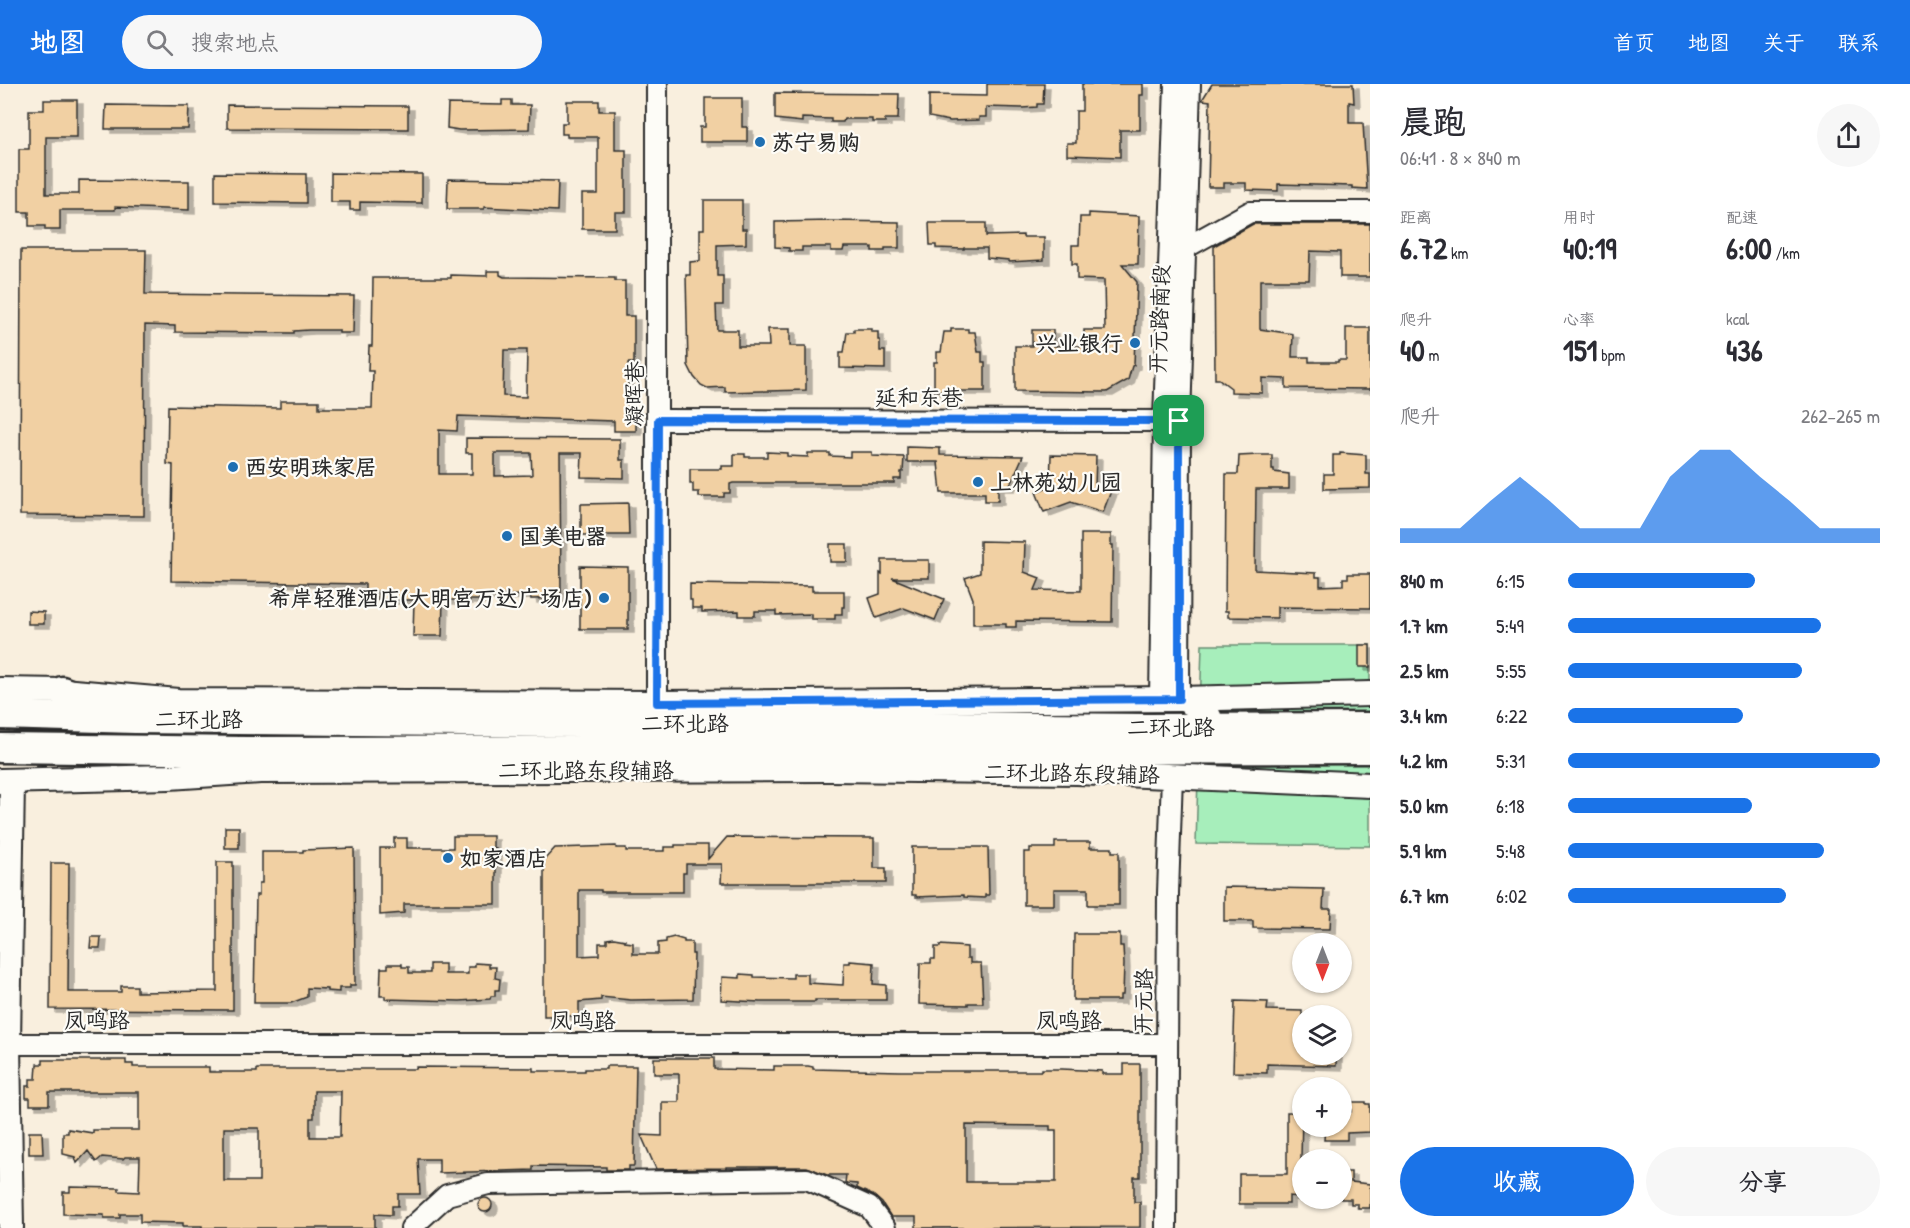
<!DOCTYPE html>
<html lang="zh">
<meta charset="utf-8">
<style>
body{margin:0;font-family:"Patrick Hand","LXGW WenKai TC",sans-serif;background:#f7f7f7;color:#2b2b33;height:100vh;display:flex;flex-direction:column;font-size:22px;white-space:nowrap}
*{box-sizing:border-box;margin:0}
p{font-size:20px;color:#7c7c81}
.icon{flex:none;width:33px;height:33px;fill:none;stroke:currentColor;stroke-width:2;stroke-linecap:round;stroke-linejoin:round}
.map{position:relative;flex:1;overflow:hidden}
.sheet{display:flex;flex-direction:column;background:#fff;width:540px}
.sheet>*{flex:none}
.needle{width:39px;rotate:180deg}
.fabs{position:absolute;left:1292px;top:849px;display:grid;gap:12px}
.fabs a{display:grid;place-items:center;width:60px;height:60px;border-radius:50%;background:#fff;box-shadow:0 2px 4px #0004;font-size:30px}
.pin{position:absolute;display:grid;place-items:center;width:51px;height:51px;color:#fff;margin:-26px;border-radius:12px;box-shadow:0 3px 9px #0006}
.round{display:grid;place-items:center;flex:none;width:63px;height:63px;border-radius:32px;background:#f7f7f7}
.overview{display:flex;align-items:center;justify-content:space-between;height:102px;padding:0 30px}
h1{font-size:33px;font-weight:800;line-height:45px}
.figures{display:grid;grid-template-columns:repeat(3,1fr);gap:9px;height:102px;padding:6px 30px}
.figures div{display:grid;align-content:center}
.figures b{font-size:30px;font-weight:800}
.figures small{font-size:16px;font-weight:400}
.figures p{font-size:16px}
.chart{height:168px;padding:12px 30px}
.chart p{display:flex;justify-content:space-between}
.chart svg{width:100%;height:108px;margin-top:6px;fill:#1a73e8;opacity:.7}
.action{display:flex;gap:12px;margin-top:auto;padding:12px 30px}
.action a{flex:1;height:69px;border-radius:36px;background:#1a73e8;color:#fff;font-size:24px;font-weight:800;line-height:69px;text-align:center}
.action a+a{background:#f7f7f7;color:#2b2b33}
ul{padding:0 30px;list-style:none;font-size:20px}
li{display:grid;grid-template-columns:96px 72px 1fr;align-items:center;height:45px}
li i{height:15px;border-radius:8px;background:#1a73e8}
header{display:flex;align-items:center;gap:36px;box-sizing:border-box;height:84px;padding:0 30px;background:#1a73e8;color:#fff}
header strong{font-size:28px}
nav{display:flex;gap:33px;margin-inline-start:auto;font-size:21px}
.search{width:420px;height:54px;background:#f7f7f7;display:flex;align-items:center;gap:15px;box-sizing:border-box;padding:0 21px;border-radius:33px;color:#7c7c81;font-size:22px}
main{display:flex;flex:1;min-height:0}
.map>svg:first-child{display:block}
.green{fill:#a7eebb;stroke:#698c73;stroke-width:1.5}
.building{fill:#f1d0a3;stroke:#2b2b2b;stroke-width:1.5;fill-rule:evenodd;filter:url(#shadow)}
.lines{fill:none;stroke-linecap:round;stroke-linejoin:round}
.minor-casing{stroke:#2b2b2b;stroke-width:24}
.major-casing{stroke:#2b2b2b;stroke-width:28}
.highway-casing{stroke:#2b2b2b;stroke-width:33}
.minor{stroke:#fdfcf7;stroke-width:20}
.major{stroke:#fdfcf7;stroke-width:24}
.highway{stroke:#fdfcf7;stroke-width:28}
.route-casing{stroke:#fff;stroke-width:12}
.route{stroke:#1a73e8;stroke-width:8}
.poi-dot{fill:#1f6fb2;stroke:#fdfcf7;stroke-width:2}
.labels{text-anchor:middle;stroke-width:4.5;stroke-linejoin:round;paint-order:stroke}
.poi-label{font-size:22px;font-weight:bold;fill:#2b2b2b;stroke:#fdfcf7;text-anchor:start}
.street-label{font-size:22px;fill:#2b2b2b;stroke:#fdfcf7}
</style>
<header>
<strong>地图</strong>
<div class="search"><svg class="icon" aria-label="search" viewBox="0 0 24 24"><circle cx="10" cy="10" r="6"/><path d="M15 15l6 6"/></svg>搜索地点</div>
<nav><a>首页</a><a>地图</a><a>关于</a><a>联系</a></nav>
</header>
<main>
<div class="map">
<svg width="1370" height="1144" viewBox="0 0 1370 1144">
<defs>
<filter id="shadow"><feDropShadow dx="6" dy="4" stdDeviation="0" flood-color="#0004"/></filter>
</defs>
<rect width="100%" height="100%" fill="#f9efde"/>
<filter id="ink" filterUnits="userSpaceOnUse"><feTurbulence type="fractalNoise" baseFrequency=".0167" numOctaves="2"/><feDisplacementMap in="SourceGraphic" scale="12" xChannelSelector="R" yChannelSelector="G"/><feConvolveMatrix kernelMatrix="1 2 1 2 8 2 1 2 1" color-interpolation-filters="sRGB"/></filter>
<g filter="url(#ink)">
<polygon class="green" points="1202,561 1370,561 1370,762 1196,760"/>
<g class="building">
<polygon points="987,0 1044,0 1043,20 1037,20 1037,23 1022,24 986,23 986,33 979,33 979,36 950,37 929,33 929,11 987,12"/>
<polygon points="1082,0 1143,0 1143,11 1140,11 1140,46 1120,46 1120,73 1067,71 1067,59 1076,59 1076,27 1082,27"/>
<polygon points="1212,0 1353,0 1354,19 1349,18 1349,39 1363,39 1367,105 1352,104 1352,102 1278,100 1278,107 1246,106 1246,99 1224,99 1224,103 1208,103 1210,17 1202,16"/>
<polygon points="775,9 899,10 898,35 885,35 885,38 872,38 872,35 844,35 843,38 831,38 831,35 802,34 802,38 775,35"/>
<polygon points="705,14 742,14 742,43 747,43 747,58 700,58 700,43 705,43"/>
<polygon points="44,16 77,16 77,53 46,53 46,110 79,110 79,96 189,97 189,126 115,123 115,126 60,126 60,146 45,146 45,142 29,142 29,128 19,128 19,65 29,65 29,26 44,26"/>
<polygon points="502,16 512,16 512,21 530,21 529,45 459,46 447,44 448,20 502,21"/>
<polygon points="567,17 599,17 599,27 615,27 615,66 626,66 626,128 615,128 615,145 582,145 582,110 598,110 598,53 567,53 567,50 562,50 562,39 567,39"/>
<polygon points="106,21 189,22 188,45 105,45"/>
<polygon points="227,21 408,22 408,45 227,44"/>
<polygon points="215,89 306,90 306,119 215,118"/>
<polygon points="331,89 422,90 422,119 360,118 360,126 350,126 350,118 331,118"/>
<polygon points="448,95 558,97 557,127 484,123 484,125 447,125"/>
<polygon points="704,116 742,116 742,145 746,145 746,160 717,161 717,192 723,192 723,221 716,221 717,246 738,246 738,262 769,262 768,245 790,245 790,262 806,262 806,306 725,308 725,303 707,304 701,301 694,293 688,281 686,191 690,191 690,178 700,177 700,145 704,145"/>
<polygon points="1089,129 1139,132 1138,180 1122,180 1137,198 1134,281 1132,282 1128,296 1107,308 1015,307 1015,262 1032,262 1032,246 1053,246 1053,262 1084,262 1084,246 1105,246 1104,196 1077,195 1077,180 1072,180 1072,161 1079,161 1080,133 1089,133"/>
<polygon points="832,137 899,138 899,164 885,164 885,167 872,167 872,163 844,163 843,167 831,167 831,163 802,163 802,167 789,167 789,164 775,163 775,138"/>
<polygon points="929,139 986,139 986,152 1023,151 1023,153 1044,153 1044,176 1009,178 1009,176 987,174 987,164 964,164 964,165 936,164 936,161 930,161"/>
<polygon points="1253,140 1370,140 1370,193 1340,193 1340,168 1310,167 1309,196 1260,196 1260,245 1293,250 1292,273 1309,273 1309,278 1338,278 1338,276 1346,276 1346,244 1370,244 1370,305 1286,304 1286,295 1262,294 1262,309 1231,308 1231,304 1219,295 1215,295 1214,162"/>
<polygon points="21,166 146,166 145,210 354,212 353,249 339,249 339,246 309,246 294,247 294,249 175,248 175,242 145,241 144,432 20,431"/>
<path d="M487,187H500V191L504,193L615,194V197H625V232H634V279H628V331H636V347H614V337L458,332L457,347L439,346V390H472V369H466V354L620,355V376H624V394L581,393L582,369H560L561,514L531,515L530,511L479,512V516H443L442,552H413L414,516H378V507H365V500L171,497L173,381L167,380L168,322L280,324V317H319V324H372L373,287H368L369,262H372L373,194H451V191L487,192ZM504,266H527L526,313L503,312ZM495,369H531L532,391L495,392Z"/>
<polygon points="854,245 872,245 872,248 878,248 878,256 880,256 880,267 885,267 885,285 840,284 840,268 844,268 847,248 854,248"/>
<polygon points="951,245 968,245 968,248 975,248 978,268 982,268 982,278 985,278 985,307 934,307 934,278 937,278 937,268 941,268 944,248 951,248"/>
<polygon points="907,363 940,364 940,371 1023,372 1009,403 998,403 998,417 985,417 985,409 941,409 938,378 907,378"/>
<polygon points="767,368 787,369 787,372 808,373 808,369 830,369 830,372 850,373 850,368 872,368 872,372 904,373 903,388 901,388 901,395 894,395 894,399 733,399 730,400 730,409 724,409 724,413 699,413 699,408 693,408 693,400 690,400 690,385 722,385 722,382 734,382 734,370 745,370 745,373 767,373"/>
<polygon points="1340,369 1366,371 1366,390 1370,390 1370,404 1324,405 1324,390 1333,390 1333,371 1340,371"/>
<polygon points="1051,371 1096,372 1095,402 1111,407 1103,428 1071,418 1044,428 1036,408 1050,402"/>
<polygon points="1258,371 1272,371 1272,385 1274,385 1274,388 1289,390 1289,405 1256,405 1255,486 1316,489 1316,493 1320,493 1320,502 1343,501 1343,494 1348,494 1348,490 1370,490 1370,524 1277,523 1277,534 1228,533 1228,527 1225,527 1226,390 1238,390 1239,372"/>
<polygon points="628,419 629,451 581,451 581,420"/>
<polygon points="1081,450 1111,450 1111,461 1113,461 1112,538 1016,537 1016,543 1006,543 1006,540 973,540 973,515 965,494 980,489 980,457 1025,458 1024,488 1040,494 1035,506 1081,507"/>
<rect x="830" y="460" width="17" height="18"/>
<polygon points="882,476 929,476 929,494 892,494 944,515 935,536 904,524 876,534 869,514 880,510 880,489 882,490"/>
<polygon points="580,482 628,483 628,545 580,545"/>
<polygon points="690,500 812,502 812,507 844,507 844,523 842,523 842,530 835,530 835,535 811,535 811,530 776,531 776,527 755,527 755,532 739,532 739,527 702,528 702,524 692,524 692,516 690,516"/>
<polygon points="28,527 44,528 44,540 28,540"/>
<rect x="1359" y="561" width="11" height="22"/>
<rect x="225" y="743" width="14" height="21"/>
<polygon points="453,752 493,752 493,764 496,764 496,820 404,820 404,829 380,831 380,764 394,764 394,754 407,754 407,764 453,764"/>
<polygon points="727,753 874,754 874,784 886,784 886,799 721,799 722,780 686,780 686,789 683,789 683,808 601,808 601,806 579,806 579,872 599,871 599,859 607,859 607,855 614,854 625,856 625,858 633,859 633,870 658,870 658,859 666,858 666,855 674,853 684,856 684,858 692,858 692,870 694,870 693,915 631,916 601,913 601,916 579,918 579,932 544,932 544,776 555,764 616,762 616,764 626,764 626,767 664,767 664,763 675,763 675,761 708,761 708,775"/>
<polygon points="1055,758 1090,758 1090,764 1112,764 1112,768 1119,768 1119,821 1088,821 1088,805 1054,805 1054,821 1024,821 1024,768 1030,768 1030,764 1055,764"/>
<polygon points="912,763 988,763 989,811 985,811 985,814 964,813 964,811 916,813 916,811 912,811"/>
<polygon points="354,764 355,901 350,901 350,904 339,904 339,908 327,907 327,905 307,904 307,913 291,919 254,919 256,811 259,811 259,799 262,799 262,768 303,768 303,766"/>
<polygon points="217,778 233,778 233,926 50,925 51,779 69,779 68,908 121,908 121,902 137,902 137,908 217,907"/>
<polygon points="1224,803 1324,805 1323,825 1331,825 1330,845 1253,844 1253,837 1224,837"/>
<polygon points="1074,850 1120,850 1120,862 1123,862 1124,880 1123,911 1120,911 1120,916 1073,916"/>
<polygon points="91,853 101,853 100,864 90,864"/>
<polygon points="940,861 967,863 967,874 970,874 970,879 981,879 983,919 968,919 968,921 919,920 920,879 931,879 931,875 935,875 935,863 940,863"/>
<polygon points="850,877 874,879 873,900 886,901 886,916 815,916 815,918 760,918 721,916 722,893 740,894 740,890 754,891 754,893 793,894 793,890 808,890 808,899 843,901 844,879 850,879"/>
<polygon points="475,879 489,880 489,883 496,883 495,894 500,895 499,906 495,906 495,912 491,912 490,915 460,917 385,915 385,912 380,912 381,884 388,884 388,880 402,880 402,883 409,883 409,889 430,889 430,880 445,880 445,890 468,890 468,883 475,883"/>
<polygon points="1235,917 1268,918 1267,926 1302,927 1302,970 1336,970 1336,982 1267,980 1267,989 1233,988"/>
<path d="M654,974H714V985L774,986V982H808L813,983V985L900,987H1042V985H1062L1102,987V990H1124V980H1140V1093H1134V1118H1140V1143L916,1144V1133H891L882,1119L874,1112L857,1104V1100L845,1099L846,1091H827L807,1083H726V1084L656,1085L641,1051L662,1052V1018H679V990H654ZM966,1041L1050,1042V1046H1056V1098H966Z"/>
<path d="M43,976H126V980H133V983H209V988H257V985H416V983L533,984V987H585V985H606V982H636L634,1082H629V1086H606V1083L533,1082V1086L439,1089V1075H418L420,1110H398V1122H392V1131L375,1130V1144H202V1142H183V1139L140,1138V1130H120V1134H104V1131L63,1130V1108H70V1103L119,1104V1107L139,1108L140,1073H125L123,1075L102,1073L96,1078L88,1067L77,1079L75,1073L63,1070V1049H68V1045L93,1049V1046H139V1008H49V1021H30V1014H26V1002H30V995H36L37,980H43ZM314,1007H341L340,1053H310V1034H314ZM224,1044H259V1097H224Z"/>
<polygon points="1351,1018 1366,1018 1366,1020 1370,1020 1370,1048 1347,1049 1347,1056 1324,1056 1325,1042 1341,1042 1341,1027 1351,1028"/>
<polygon points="1287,1028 1300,1028 1302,1034 1300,1113 1289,1112 1289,1120 1239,1120 1239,1090 1287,1090"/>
<polygon points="29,1048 42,1048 43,1070 29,1070"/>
<polygon points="1341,1088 1351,1088 1351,1098 1370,1100 1370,1124 1358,1124 1358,1120 1351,1120 1351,1115 1341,1115"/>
<circle cx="485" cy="1121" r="7"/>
</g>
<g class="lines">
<defs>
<g id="minor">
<polyline points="1190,0 1180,337 1179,615 1211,632"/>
<polyline points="1185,164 1250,128 1370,128"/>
<polyline points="658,336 1177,337"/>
<polyline points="1160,615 1164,337 1175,0"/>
<polyline points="657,619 657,0"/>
<polyline points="0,960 1167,960"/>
<polyline points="411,1144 447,1111 488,1100 807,1095 869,1123 885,1144"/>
<polyline points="1166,1144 1168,809 1172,691"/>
</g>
<g id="major">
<polyline points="0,606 62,607 178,617 657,619 1179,615 1370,610"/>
<polyline points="0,697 169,693 260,687 830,685 1077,688 1370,701"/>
<polyline points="11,1144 8,960 12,697"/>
</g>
<g id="highway">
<polyline points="62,607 113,627"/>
<polyline points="0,631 135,635 1148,644 1370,643"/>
<polyline points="0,664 246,667 1370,665"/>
</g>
</defs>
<use href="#minor" class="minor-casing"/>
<use href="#major" class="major-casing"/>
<use href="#highway" class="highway-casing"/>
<use href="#minor" class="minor"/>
<use href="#major" class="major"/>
<use href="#highway" class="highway"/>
</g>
</g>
<g class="lines" filter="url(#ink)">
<defs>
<polygon id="route" points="658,336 1179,337 1179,615 657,619"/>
</defs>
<use href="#route" class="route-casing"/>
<use href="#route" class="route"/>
</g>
<g class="poi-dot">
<circle cx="760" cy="58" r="6"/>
<circle cx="1135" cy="259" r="6"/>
<circle cx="233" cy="383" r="6"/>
<circle cx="978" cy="398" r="6"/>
<circle cx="507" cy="452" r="6"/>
<circle cx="604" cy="514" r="6"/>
<circle cx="448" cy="774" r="6"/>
</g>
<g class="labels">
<g class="poi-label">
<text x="772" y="66">苏宁易购</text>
<text x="1123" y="267" text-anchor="end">兴业银行</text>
<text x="245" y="391">西安明珠家居</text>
<text x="990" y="406">上林苑幼儿园</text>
<text x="519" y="460">国美电器</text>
<text x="592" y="522" text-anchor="end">希岸轻雅酒店(大明宫万达广场店)</text>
<text x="460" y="782">如家酒店</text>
</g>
<g class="street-label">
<text transform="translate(1159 235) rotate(-88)" y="8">开元路南段</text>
<text transform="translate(634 310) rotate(-90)" y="8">凝晖巷</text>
<text x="919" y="321">延和东巷</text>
<text x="199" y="643">二环北路</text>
<text x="685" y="647">二环北路</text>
<text x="1171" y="651">二环北路</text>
<text x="586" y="694">二环北路东段辅路</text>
<text transform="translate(1072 689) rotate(1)" y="8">二环北路东段辅路</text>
<text transform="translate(1143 917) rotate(-89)" y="8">开元路</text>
<text x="97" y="944">凤鸣路</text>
<text x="583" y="944">凤鸣路</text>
<text x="1069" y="944">凤鸣路</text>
</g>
</g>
</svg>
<div class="fabs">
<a><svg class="needle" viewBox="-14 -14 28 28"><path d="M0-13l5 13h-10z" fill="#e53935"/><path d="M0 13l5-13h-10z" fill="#7c7c81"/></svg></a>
<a><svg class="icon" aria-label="layers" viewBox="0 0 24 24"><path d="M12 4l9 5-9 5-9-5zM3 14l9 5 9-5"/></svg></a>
<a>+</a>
<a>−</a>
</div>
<div class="pin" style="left:1179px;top:337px;background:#1e9e55"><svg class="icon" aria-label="arrive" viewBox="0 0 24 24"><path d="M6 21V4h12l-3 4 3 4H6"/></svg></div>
</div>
<section class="sheet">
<div class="overview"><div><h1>晨跑</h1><p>06:41 · 8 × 840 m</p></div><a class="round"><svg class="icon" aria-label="share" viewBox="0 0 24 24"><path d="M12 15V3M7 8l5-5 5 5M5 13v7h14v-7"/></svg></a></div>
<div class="figures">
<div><p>距离</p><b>6.72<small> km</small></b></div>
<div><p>用时</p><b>40:19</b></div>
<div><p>配速</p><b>6:00<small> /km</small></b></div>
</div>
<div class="figures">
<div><p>爬升</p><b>40<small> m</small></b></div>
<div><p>心率</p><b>151<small> bpm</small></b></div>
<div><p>kcal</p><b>436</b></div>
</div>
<div class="chart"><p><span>爬升</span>262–265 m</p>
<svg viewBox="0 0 160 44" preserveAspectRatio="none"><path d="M0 44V38L10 38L20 38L30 27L40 17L50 27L60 38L70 38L80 38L90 17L100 6L110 6L120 17L130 27L140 38L150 38L160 38V44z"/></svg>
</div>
<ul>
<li><b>840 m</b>6:15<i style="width:60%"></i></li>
<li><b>1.7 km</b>5:49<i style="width:81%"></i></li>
<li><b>2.5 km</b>5:55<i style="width:75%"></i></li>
<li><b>3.4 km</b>6:22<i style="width:56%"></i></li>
<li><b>4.2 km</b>5:31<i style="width:100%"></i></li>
<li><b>5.0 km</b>6:18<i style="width:59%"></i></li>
<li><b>5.9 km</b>5:48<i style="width:82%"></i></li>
<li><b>6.7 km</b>6:02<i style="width:70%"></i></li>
</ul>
<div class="action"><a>收藏</a><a>分享</a></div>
</section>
</main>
